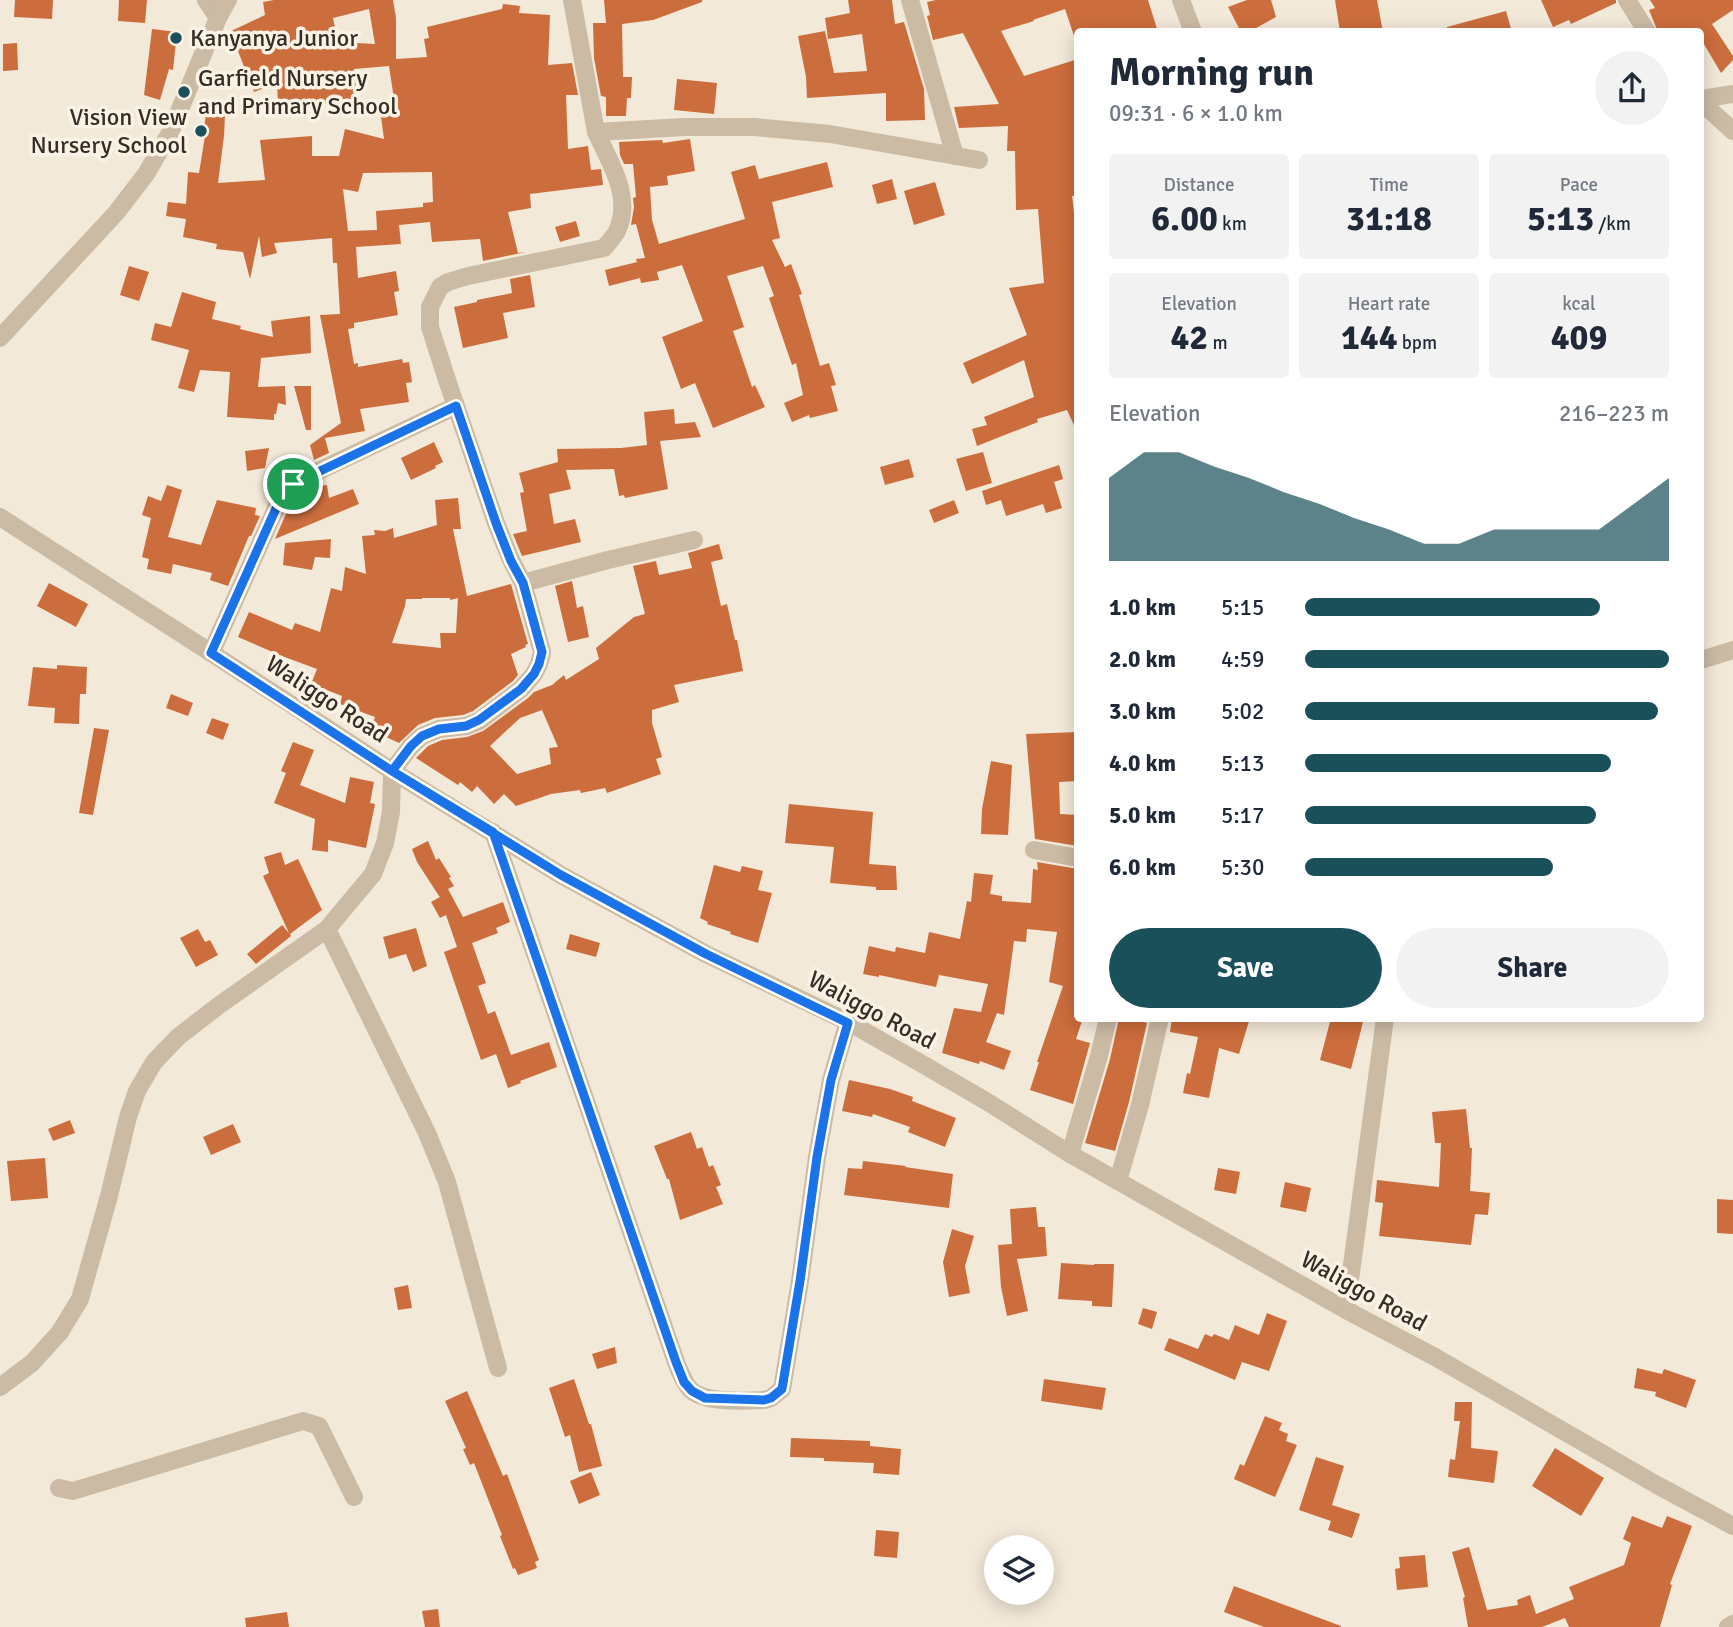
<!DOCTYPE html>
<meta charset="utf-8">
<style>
body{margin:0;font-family:Signika,sans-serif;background:#f2f2f3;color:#1f2937;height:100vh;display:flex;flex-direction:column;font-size:26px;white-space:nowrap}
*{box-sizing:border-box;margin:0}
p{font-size:23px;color:#747a83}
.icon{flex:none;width:38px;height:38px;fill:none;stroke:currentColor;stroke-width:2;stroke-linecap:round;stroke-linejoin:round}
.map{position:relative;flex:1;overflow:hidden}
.drawer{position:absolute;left:1074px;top:28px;width:630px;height:994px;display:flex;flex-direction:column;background:#fff;border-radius:7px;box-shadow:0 4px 18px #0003}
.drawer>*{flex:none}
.buttons{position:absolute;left:984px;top:1535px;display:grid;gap:14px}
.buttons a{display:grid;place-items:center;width:70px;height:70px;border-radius:50%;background:#fff;box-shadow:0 4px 18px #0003;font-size:35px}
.pin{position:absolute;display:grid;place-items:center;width:60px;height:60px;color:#fff;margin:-30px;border:4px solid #fff;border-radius:50%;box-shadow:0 2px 7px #0007}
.round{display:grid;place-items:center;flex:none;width:74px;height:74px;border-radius:37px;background:#f2f2f3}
.head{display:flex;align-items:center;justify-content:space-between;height:119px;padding:0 35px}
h1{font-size:38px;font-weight:700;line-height:52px}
.stats{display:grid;grid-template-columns:repeat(3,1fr);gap:10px;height:119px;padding:7px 35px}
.stats div{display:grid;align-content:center;border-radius:7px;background:#f2f2f3;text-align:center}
.stats b{font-size:35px;font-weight:700}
.stats small{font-size:19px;font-weight:400}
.stats p{font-size:19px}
.chart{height:196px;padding:14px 35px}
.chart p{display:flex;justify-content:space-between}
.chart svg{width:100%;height:126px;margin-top:7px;fill:#1a505a;opacity:.7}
.cta{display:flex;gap:14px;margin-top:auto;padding:14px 35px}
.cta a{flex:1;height:80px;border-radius:42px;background:#1a505a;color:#fff;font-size:28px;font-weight:700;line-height:80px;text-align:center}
.cta a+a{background:#f2f2f3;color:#1f2937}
ul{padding:0 35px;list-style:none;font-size:23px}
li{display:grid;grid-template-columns:112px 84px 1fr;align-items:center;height:52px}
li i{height:18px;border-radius:9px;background:#1a505a}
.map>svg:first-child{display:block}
.building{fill:#cc6d3d;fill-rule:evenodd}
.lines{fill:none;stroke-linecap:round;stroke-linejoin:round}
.minor{stroke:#cbbaa4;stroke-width:18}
.route-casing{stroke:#fff;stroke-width:14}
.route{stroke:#1a73e8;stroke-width:9}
.poi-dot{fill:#1a505a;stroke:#faf3e5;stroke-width:2.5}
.labels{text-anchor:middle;stroke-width:7;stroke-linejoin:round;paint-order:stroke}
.poi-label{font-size:24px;fill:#362d26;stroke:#faf3e5;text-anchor:start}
.street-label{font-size:24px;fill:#362d26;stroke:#faf3e5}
</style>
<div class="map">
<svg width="1733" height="1627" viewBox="0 0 1733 1627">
<rect width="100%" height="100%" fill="#f3e9d9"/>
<g class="building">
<polygon points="15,0 53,0 52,19 14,17"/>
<polygon points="119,0 147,0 145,23 118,21"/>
<path d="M274,0H393L396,18V59L427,57L424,39L429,38L427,27L502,9L503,4L520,6L519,13L550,15L548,65L572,63L578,95H566L568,149L588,146L591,170L601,169L603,185L530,194L531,208L508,212L518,253L526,252L483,261L480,239L432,242L430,222L399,225L401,244L356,247L358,278L396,271L399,291L394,292L398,315L354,323V328L348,329L354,364L358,363V367L402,359L403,363L409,362L412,382L406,383L409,402L360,409L365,431L325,438L329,453L314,460L310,445L341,423L320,315L340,314L337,263H333L332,238L274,243L277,253L262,257L259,236L250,279L243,252L216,249L217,244L183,237L186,219L166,216L168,202L186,204L188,172L199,173L206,130H204L206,113L225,115L224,136L218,183L265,180L260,140L312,136V156H339L345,129L384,139L379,102L394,99L389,66L354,69L358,106L344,108L343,102L317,105L316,101L278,104L277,83L254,92L236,46L234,47L227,33L265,15L263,2ZM369,9L375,44L338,42L333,18ZM432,172L433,202L423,203V207L376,211L377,230L348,231L343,189L358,192L363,173Z"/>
<polygon points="604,0 702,0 702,2 653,20 622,24 623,77 632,77 631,98 627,98 626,116 606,116 606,97 601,96 594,58 593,23 606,23"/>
<polygon points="848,0 892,0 895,24 904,22 924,89 925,120 886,121 886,93 807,98 806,77 798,36 825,31 834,73 867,71 862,34 828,39 825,18 850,13"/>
<polygon points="936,0 1148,0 1158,32 1078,32 1078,35 1074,36 1065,9 1033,20 1034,21 1001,31 1024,76 1078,59 1078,195 1072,196 1078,248 1078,434 1067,410 1037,419 1038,422 977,446 972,429 987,425 984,417 1034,397 1024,360 972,384 963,363 1027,335 1009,288 1044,283 1038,209 1016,210 1015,151 1007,151 1008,126 959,128 954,107 999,104 963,33 933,40 927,16 930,15 927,2"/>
<polygon points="1247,0 1271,0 1276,17 1249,32 1241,32 1228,7"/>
<polygon points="1335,0 1377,0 1383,32 1340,32"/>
<polygon points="1541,0 1616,0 1616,3 1571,24 1569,20 1553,27"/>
<polygon points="1650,0 1733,0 1733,10 1712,24 1733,56 1733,60 1721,73 1701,39 1701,32 1658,32 1649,10 1655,8"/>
<polygon points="1506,11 1512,32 1447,32 1447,27"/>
<polygon points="152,29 177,32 173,70 169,69 160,100 144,95"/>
<polygon points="17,43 18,70 3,71 3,44"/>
<polygon points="677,79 717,83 714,114 674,110"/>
<polygon points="690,139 695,171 667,176 668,185 650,187 652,220 659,244 745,219 731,172 755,165 759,179 827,162 833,187 772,202 780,238 772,240 785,267 791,264 802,294 799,295 820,366 829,363 836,385 831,386 838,411 810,418 809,415 792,422 784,403 803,395 796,363 792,365 769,298 774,296 763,266 727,276 744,327 733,331 752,387 755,385 765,407 713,428 695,383 681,389 662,337 703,321 682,265 657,272 659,280 641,283 640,278 609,286 605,270 637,262 636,259 645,258 636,224 631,225 634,207 633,198 636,197 633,164 624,164 620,155 619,142 662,140 663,143"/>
<polygon points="892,179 897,199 877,204 872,185"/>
<polygon points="935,182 945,215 914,225 904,191"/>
<polygon points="576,221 580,236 560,242 555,227"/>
<polygon points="129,266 149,272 139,301 120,295"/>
<polygon points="530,275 535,307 503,313 508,338 463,348 454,307 477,302 477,300 512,293 510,279"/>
<polygon points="182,292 216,302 212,319 241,326 240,329 273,337 271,321 310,316 311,353 261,358 258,387 285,386 286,405 278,403 276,414 274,414 274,420 227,417 230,372 200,370 194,392 178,388 189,350 151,340 155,323 171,327"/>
<polygon points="294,386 311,386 311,430 306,430"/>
<polygon points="674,409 675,424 695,422 701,437 660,441 668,489 625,498 624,495 619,496 614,469 566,470 571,489 549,494 554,524 575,519 581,542 522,556 513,534 527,531 520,493 524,492 519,473 558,462 557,449 621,448 647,445 644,412"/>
<polygon points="434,442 443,462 435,466 436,468 411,480 401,458"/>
<polygon points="269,448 265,468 247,471 245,451"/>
<polygon points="983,452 992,483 966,491 956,459"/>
<polygon points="909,459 914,477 885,485 880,467"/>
<polygon points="1059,465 1063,479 1054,482 1062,508 1046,513 1043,504 1006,516 1001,500 986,505 982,491"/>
<polygon points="167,485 182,490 168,537 201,545 217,500 256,508 255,515 260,516 251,536 249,536 228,586 210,580 212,573 173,564 171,574 147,569 149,559 142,557 151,518 142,515 148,496 161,501"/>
<polygon points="327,485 329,498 353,489 359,504 275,539 292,500 300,492 308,488"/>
<path d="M458,498L461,529H453L467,596L511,584L528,644L525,645L526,647L511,654L518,675L513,681L473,711L463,715L435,718L418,725L399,743L386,737L388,733L372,726L375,717L340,704L342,696L311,684L317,669L282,656L238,637L249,612L292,630L295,623L320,632L331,588L342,591L345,567L366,574L362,536L375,535L374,530L385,531L393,528L394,538L437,525L435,500ZM422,598H450V600L458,598L456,633H440L441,648L392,643L405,606L406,599H422Z"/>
<polygon points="954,500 959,513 934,523 929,510"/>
<polygon points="331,539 330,558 315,557 312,570 283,565 285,543"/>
<path d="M719,544L723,559L711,562L721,606L727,604L735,640H737L743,671L674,685L679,702L652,710V723L662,757L656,759L661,774L607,793L605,788L581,793L580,790L551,794L516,806L504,794L494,804L477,786L472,792L460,782L458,785L416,758L428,746L442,740L467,737L483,731L528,698L534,692L552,685L564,675L566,680L599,659L596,648L634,617L645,614L633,566L656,561L659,575L692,568L688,553ZM542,710L558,747L549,748L551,764L517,774L490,746L520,718Z"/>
<polygon points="572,581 577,608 583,606 589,637 568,642 555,586"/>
<polygon points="49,583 88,604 76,627 37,606"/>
<polygon points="57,665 87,667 86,694 80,694 79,724 54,723 55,708 28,706 33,667 57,669"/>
<polygon points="171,694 193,703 188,716 166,708"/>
<polygon points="212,718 229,724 223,740 206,733"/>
<polygon points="94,728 109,730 93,815 79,813"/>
<polygon points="1078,732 1078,781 1059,782 1060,814 1078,815 1078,846 1035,839 1026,734"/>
<polygon points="293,742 314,750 300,785 345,803 350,777 374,782 370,803 375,804 366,848 328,840 328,852 312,850 315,819 274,803 286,773 281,771"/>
<polygon points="991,761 1012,765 1008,835 981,834 982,809"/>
<polygon points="789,804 873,812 869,864 896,866 897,890 876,890 876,887 830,883 834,847 785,843"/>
<polygon points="428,841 436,860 439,858 451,877 449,878 454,886 448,889 463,917 503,902 510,922 496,928 498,933 472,943 486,983 478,986 488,1014 495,1011 511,1055 549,1042 557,1067 520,1081 521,1083 508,1088 496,1054 481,1060 444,952 457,947 446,915 440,918 431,902 440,897 439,896 417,862 412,849"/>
<polygon points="281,852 285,865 298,859 322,910 290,934 291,936 256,964 247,954 282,925 289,933 263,876 269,873 264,857"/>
<polygon points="1037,862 1078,869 1078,1018 1083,1018 1076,1039 1090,1043 1073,1104 1030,1090 1039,1062 1037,1062 1063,986 1049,982 1057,932 1027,929 1026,942 1014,941 1004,1015 997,1013 986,1042 1011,1051 1004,1070 980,1061 979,1064 942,1053 954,1008 981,1012 988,984 939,975 936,987 879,975 879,977 863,974 869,946 895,952 896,947 925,953 929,932 960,939 967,901 971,902 974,873 993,875 990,894 1002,896 1002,901 1031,903 1033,869 1038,870"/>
<polygon points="714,865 740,872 742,866 763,871 758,890 772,893 758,943 730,934 731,932 707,924 708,922 700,918"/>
<polygon points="416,928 427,966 413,972 406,954 389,959 383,937"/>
<polygon points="198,929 205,942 210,940 218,955 196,967 180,938"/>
<polygon points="570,934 600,943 596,957 566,949"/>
<polygon points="1119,1018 1131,1018 1147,1023 1129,1102 1115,1151 1085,1143 1110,1059"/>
<polygon points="1172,1018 1211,1018 1228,1022 1228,1018 1250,1018 1239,1054 1219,1048 1209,1098 1183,1093 1187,1073 1190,1074 1198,1037 1170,1032"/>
<polygon points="1331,1018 1364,1018 1351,1069 1320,1060"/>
<polygon points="849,1080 890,1089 913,1097 912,1101 956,1118 945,1147 908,1132 910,1127 873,1114 872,1117 842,1111"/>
<polygon points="1466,1109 1470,1148 1472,1148 1470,1191 1490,1193 1488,1215 1475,1214 1471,1245 1379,1236 1383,1203 1375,1202 1377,1180 1439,1187 1441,1143 1435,1143 1432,1112"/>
<polygon points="70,1120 75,1133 53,1141 48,1129"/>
<polygon points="233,1124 241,1142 211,1155 203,1137"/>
<polygon points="691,1132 697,1149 702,1147 709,1167 713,1165 721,1185 716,1187 723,1204 680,1220 669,1179 667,1179 654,1146"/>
<polygon points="45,1158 48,1198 11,1201 7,1161"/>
<polygon points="863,1161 906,1166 905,1167 953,1174 949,1208 844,1195 848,1168 862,1169"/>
<polygon points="1218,1168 1240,1172 1236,1194 1214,1190"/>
<polygon points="1285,1182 1311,1188 1306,1212 1280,1207"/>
<polygon points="1717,1199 1733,1200 1733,1234 1717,1233"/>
<polygon points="1036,1207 1038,1227 1045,1227 1047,1256 1017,1259 1028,1311 1007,1316 1001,1287 998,1245 1012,1244 1010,1209"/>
<polygon points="952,1229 974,1236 965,1266 970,1293 949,1297 943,1262"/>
<polygon points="1061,1263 1094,1265 1094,1264 1114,1264 1112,1307 1092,1306 1092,1301 1058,1299"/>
<polygon points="408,1285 412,1308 398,1310 394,1288"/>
<polygon points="1143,1308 1157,1312 1152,1329 1138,1324"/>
<polygon points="1267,1313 1287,1321 1269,1371 1242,1362 1235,1380 1164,1350 1169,1338 1198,1349 1205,1334 1212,1337 1214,1334 1229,1340 1235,1325 1259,1335"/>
<polygon points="615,1347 617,1363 597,1369 592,1354"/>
<polygon points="1637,1368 1662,1374 1664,1369 1696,1380 1686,1408 1655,1396 1656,1392 1634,1388"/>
<polygon points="574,1379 589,1424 591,1424 602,1466 579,1472 570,1435 565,1437 549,1388"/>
<polygon points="1044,1379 1106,1388 1102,1410 1041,1401"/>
<polygon points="467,1391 503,1476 507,1474 539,1560 535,1562 537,1568 518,1575 515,1568 513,1569 500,1536 502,1535 474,1463 470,1465 463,1449 466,1448 445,1401"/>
<polygon points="1455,1402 1472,1402 1471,1448 1498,1451 1494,1483 1448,1477 1450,1459 1455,1460 1460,1421 1454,1421"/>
<polygon points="1265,1416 1282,1423 1279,1430 1288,1434 1286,1441 1297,1445 1275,1497 1234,1479 1240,1464 1244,1466"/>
<polygon points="791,1438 870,1441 870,1446 901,1449 899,1475 873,1473 874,1463 824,1461 824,1458 790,1457"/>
<polygon points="1555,1448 1604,1478 1581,1516 1532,1486"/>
<polygon points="1316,1457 1344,1466 1332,1505 1360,1514 1352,1538 1328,1530 1331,1521 1299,1510"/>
<polygon points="591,1472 600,1495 579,1504 570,1481"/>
<polygon points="1632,1516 1662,1528 1667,1516 1692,1526 1670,1584 1672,1585 1660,1627 1569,1627 1565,1618 1542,1627 1468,1627 1463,1598 1465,1597 1452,1552 1469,1547 1487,1610 1518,1605 1517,1600 1530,1595 1536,1614 1574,1599 1569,1587 1624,1565 1631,1543 1623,1539"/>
<polygon points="876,1530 899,1532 897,1558 874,1556"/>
<polygon points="1425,1555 1428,1587 1397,1590 1395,1569 1400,1568 1399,1557"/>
<polygon points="1234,1586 1341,1626 1341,1627 1264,1627 1224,1612"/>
<polygon points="438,1609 440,1627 425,1627 422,1611"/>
<polygon points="287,1612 289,1627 246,1627 245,1618"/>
</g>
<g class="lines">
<g class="minor">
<polyline points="206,0 218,18"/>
<polyline points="572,0 596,132 684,127 754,127 830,134 979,160"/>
<polyline points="910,0 955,156"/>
<polyline points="1181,0 1193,32"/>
<polyline points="1627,0 1647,32"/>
<polyline points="1701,99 1733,94"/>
<polyline points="1701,102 1733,131"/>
<polyline points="0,338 116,213 146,174 170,133 218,18 228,0"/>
<polyline points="0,517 289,703 392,771 561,875 706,954 848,1022 917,1061 986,1101 1070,1154 1346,1310 1435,1357 1657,1485 1733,1526"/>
<polyline points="523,583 608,560 694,540"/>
<polyline points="211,653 278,504 283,493 293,483 456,406"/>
<polyline points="1701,660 1733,650"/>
<path d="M493,832L676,1362C680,1372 684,1384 692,1391C707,1403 745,1401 764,1400L771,1398L782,1389L800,1281L817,1157L831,1080L848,1022"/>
<polyline points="1034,850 1078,858"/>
<polyline points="327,929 427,1133 447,1182 498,1368"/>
<polyline points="1070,1154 1099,1056 1108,1018"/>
<polyline points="1118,1181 1140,1105 1160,1018"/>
<polyline points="1346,1310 1385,1018"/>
<path d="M0,1387L32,1363L60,1332L80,1299L109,1196L128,1117L137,1091L154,1062L178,1037L218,1006L327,929L373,874L385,843L391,812L392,771L411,746L422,736L439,729L466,726L479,721L521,689L534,674L539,664L542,652L523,583L511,560L496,523L447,380L430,327V307L440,287L448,282L468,276L604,248C608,243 614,237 617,231C633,197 610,163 596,132"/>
<polyline points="59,1488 73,1491 303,1421 319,1426 354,1497"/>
<polyline points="1728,1627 1733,1624"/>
</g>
</g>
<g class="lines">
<defs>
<polyline id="route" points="293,484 283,493 278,504 211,653 392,771 561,875 706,954 848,1023 831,1080 817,1157 800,1281 782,1389 771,1398 764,1400 705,1398 692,1391 684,1382 676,1362 493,832 392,771 411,746 422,736 439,729 466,726 479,720 521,689 534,674 539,664 542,652 523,583 511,561 496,523 456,406 293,484"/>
</defs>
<use href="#route" class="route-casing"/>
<use href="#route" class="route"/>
</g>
<g class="poi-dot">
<circle cx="176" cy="38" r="7"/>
<circle cx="184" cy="92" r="7"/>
<circle cx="201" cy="131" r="7"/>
</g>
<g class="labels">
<g class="poi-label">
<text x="190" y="46">Kanyanya Junior</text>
<text x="198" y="86">Garfield Nursery<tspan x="198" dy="28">and Primary School</tspan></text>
<text x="187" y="125" text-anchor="end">Vision View<tspan x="187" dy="28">Nursery School</tspan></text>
</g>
<g class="street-label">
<text transform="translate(327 699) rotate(33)" y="8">Waliggo Road</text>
<text transform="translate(872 1010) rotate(28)" y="8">Waliggo Road</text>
<text transform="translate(1364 1291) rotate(29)" y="8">Waliggo Road</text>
</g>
</g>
</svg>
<div class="buttons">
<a><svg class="icon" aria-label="layers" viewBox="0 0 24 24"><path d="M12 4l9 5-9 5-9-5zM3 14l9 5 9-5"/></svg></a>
</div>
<div class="pin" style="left:293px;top:484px;background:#1e9e55"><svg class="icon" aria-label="arrive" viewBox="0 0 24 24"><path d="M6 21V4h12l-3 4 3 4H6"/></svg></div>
<section class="drawer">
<div class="head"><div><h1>Morning run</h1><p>09:31 · 6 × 1.0 km</p></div><a class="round"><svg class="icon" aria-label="share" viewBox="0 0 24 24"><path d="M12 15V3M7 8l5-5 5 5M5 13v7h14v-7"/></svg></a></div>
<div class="stats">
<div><p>Distance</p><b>6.00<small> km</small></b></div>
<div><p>Time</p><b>31:18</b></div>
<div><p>Pace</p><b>5:13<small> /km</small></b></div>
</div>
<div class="stats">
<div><p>Elevation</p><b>42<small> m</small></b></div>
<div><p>Heart rate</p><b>144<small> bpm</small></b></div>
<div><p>kcal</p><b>409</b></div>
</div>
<div class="chart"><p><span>Elevation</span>216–223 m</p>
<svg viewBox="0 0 160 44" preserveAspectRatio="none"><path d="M0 44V15L10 6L20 6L30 11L40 15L50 20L60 24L70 29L80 33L90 38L100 38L110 33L120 33L130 33L140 33L150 24L160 15V44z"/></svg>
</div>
<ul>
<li><b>1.0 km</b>5:15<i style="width:81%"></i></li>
<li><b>2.0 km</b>4:59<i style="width:100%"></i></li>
<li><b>3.0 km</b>5:02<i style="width:97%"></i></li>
<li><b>4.0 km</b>5:13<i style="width:84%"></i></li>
<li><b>5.0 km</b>5:17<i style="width:80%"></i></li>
<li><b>6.0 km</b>5:30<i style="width:68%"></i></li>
</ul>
<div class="cta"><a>Save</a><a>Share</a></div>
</section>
</div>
